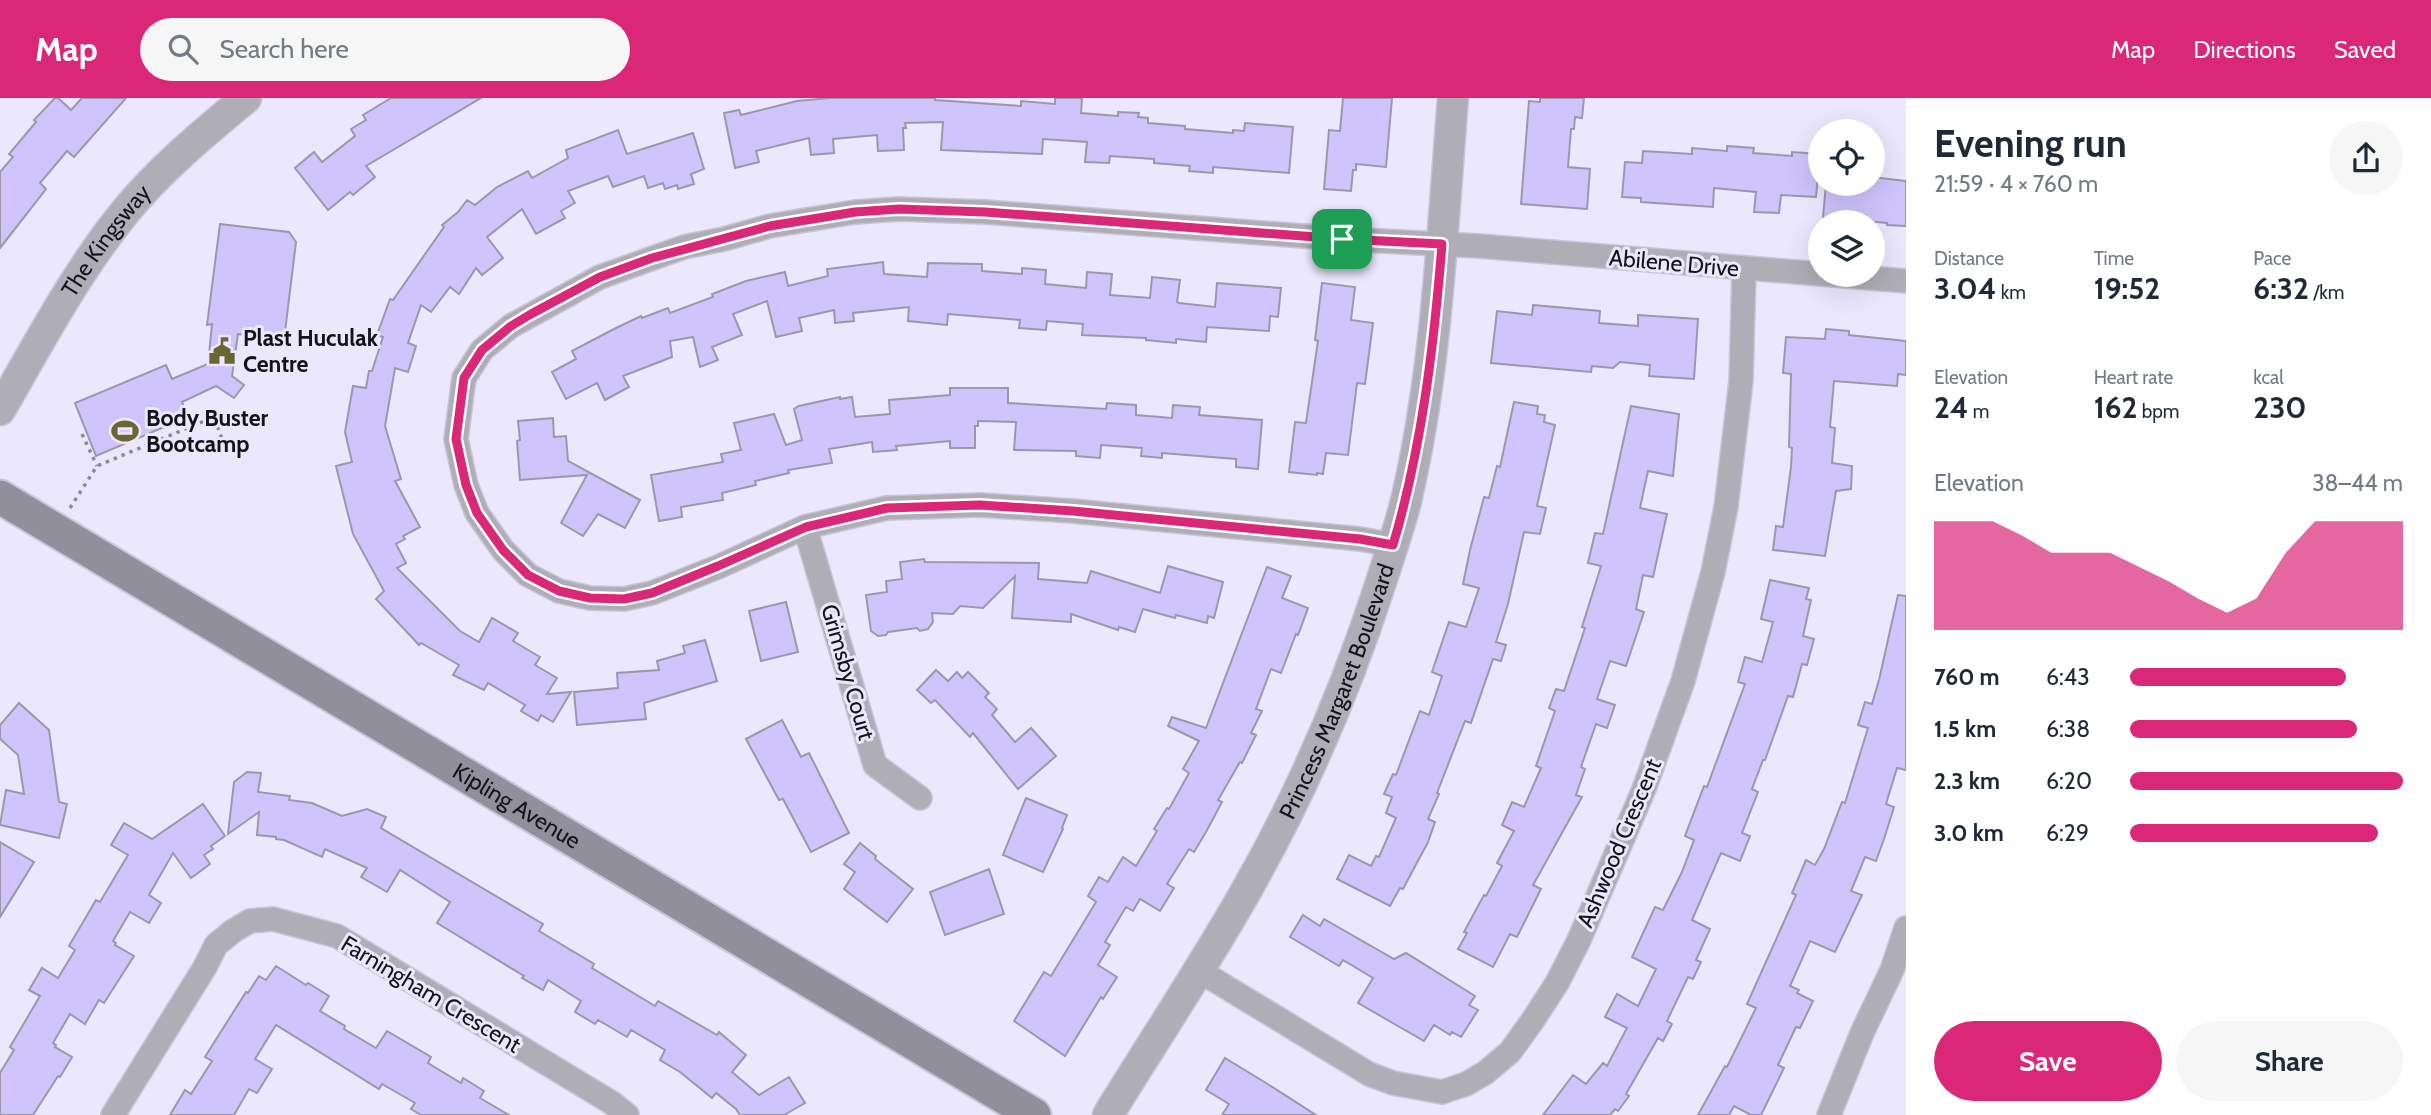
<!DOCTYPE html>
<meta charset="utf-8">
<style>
body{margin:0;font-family:Cabin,sans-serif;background:#f6f6f7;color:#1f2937;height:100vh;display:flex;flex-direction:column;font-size:26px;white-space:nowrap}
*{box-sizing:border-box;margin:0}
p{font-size:23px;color:#747a83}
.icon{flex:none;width:38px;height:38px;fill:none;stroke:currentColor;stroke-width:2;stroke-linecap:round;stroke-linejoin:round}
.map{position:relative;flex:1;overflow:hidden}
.drawer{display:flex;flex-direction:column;background:#fff;width:525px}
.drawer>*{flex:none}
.fabs{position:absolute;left:1808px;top:21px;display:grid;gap:14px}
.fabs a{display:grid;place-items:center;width:77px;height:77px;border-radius:50%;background:#fff;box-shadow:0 7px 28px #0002;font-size:35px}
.pin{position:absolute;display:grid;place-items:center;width:60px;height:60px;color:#fff;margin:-30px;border-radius:14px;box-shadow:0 4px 10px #0006}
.round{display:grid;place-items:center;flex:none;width:74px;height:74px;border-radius:37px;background:#f6f6f7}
.head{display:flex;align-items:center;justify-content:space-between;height:119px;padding:0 28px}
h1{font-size:38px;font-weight:700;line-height:52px}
.metrics{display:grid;grid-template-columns:repeat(3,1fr);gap:10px;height:119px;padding:7px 28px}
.metrics div{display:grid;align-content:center}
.metrics b{font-size:30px;font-weight:700}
.metrics small{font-size:19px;font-weight:400}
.metrics p{font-size:19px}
.chart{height:196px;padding:14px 28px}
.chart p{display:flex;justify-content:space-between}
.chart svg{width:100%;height:126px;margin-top:7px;fill:#db2777;opacity:.7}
.action{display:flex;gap:14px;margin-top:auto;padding:14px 28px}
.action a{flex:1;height:80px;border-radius:42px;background:#db2777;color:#fff;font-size:28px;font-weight:700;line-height:80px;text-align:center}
.action a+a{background:#f6f6f7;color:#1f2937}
ul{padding:0 28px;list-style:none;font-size:23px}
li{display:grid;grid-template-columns:112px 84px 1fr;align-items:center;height:52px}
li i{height:18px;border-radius:9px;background:#db2777}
header{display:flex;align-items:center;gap:42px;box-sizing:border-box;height:98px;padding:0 35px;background:#db2777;color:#fff}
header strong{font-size:33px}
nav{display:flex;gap:38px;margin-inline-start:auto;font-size:24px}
.search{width:490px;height:63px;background:#f6f6f7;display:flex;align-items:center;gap:18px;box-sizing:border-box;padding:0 24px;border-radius:38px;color:#747a83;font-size:26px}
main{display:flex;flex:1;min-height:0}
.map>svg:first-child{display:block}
.building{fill:#cfc4fc;stroke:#9b98ac;stroke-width:2}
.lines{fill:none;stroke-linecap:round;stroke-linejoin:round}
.minor-casing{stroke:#c9c5d9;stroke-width:26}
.tertiary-casing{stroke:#c9c5d9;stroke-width:33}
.secondary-casing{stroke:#c9c5d9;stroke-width:37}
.path{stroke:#8d8b9a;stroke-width:3.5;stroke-dasharray:3.5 5;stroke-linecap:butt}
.minor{stroke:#afadb6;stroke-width:23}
.tertiary{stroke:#afadb6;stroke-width:30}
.secondary{stroke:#928f9d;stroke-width:33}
.route-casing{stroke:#fff;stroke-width:14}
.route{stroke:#db2777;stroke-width:9}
.labels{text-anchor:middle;stroke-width:6;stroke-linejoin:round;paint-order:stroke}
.street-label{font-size:23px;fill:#14131a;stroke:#ebe7fd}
.poi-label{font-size:23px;font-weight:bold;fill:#14131a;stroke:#ebe7fd;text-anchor:start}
</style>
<header>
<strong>Map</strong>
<div class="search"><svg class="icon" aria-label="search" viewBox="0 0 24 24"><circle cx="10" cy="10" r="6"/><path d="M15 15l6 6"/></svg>Search here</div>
<nav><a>Map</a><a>Directions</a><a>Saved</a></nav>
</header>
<main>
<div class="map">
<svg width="1906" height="1017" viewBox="0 0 1906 1017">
<rect width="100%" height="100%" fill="#ebe7fd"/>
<g class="building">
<polygon points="55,0 58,0 71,12 82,0 126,0 74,59 67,53 40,85 46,91 0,150 0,74 13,59 9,56 36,24 34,22"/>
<polygon points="391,0 481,0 366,68 375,79 353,97 350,94 328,112 295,70 314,54 322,64 355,38 351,31 366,22 363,17"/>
<polygon points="830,0 935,0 935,2 1021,8 1021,3 1055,6 1055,0 1082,0 1081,15 1118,18 1118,14 1139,15 1138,19 1148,20 1148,25 1185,28 1185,31 1233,35 1233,32 1244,33 1245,25 1293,29 1289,75 1213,69 1213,75 1189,73 1190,68 1154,65 1154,61 1110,58 1109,65 1085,64 1087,44 1043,41 1042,56 941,52 943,24 905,25 906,30 903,30 904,52 878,53 877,37 833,41 834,55 811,57 809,40 756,53 759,64 735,70 724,15 739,12 741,17 797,3"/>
<polygon points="1343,0 1392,0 1386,69 1356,66 1356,72 1353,72 1351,93 1324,91 1329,32 1340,33"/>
<polygon points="1540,0 1584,0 1582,20 1575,19 1574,31 1571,31 1568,69 1590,71 1587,111 1521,106 1529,3 1540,4"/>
<polygon points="618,32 627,56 693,35 704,71 691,76 694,86 678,91 677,87 665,91 663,85 648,90 644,78 613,89 608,78 568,93 575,105 561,113 565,120 536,136 522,111 487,139 503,160 482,177 476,170 459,196 450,189 431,214 421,207 408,245 416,248 408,274 395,270 385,328 401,381 395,383 420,429 403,438 405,441 396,446 406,465 397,470 460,533 479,544 492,520 518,535 513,543 540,559 535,567 557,580 547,596 571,594 553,624 541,617 538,623 521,613 525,607 488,585 484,592 453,577 459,567 421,545 419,547 376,501 384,493 353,436 336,368 352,364 345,334 353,288 366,290 369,273 372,273 383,239 377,237 390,201 393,202 444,129 442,127 458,114 467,102 475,107 497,89 528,73 532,80 568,60 566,52"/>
<polygon points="1727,48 1754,50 1753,55 1792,58 1792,54 1820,56 1816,99 1781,97 1779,115 1754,114 1756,94 1714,90 1713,109 1641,104 1641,100 1622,99 1625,64 1642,65 1643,53 1692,56 1692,50 1727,53"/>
<polygon points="1872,79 1906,83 1906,128 1887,127 1887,125 1823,119 1826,86 1872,86"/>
<polygon points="220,126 289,134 296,144 284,242 238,236 232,278 244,287 234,300 216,288 182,304 188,319 96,358 75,305 166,267 172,281 208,266 212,226 207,227"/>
<polygon points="883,164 884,176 927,179 928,165 982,166 982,173 1022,176 1022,170 1046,172 1045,186 1086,190 1087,174 1112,176 1110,197 1150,200 1152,179 1180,182 1177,204 1179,205 1215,209 1217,185 1281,190 1278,219 1270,218 1269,233 1207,229 1206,244 1176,241 1176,245 1146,242 1146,240 1082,237 1083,226 1047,223 1046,232 1019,230 1020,222 948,216 947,227 908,223 909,209 853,215 854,223 835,225 834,212 799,220 802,233 776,239 767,203 733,216 742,237 712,249 718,262 700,269 693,239 670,243 672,259 623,278 629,289 605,302 597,285 566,301 552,274 576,261 572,253 614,231 641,218 642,220 668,210 670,215 713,199 712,196 746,183 785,174 788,188 828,178 827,171"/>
<polygon points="1322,185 1355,189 1351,222 1373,225 1365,286 1357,285 1348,357 1326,355 1323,376 1317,375 1317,377 1289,374 1295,324 1306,325 1318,243 1315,242"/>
<polygon points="1533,207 1600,213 1599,225 1638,228 1638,217 1698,221 1694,281 1649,278 1650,267 1620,264 1613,270 1592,268 1591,274 1491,265 1497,213 1532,217"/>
<polygon points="1826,231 1849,233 1849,237 1906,243 1906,277 1898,276 1897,288 1834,283 1830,329 1835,330 1832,365 1852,368 1851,391 1836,393 1825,458 1773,452 1776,428 1783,429 1791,369 1792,350 1789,349 1791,276 1783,275 1786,239 1825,241"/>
<polygon points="950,290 1008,290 1008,305 1106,311 1107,305 1136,307 1136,317 1172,320 1173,307 1200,309 1199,317 1262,322 1258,371 1236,369 1236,361 1162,355 1162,360 1141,358 1142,350 1101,347 1100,360 1076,358 1076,353 1014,352 1016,324 978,323 978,328 975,328 975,350 950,350 950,343 896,348 897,352 873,354 872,344 829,351 832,365 788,372 789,375 755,383 756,387 722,395 723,402 681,409 682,419 659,423 651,377 723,364 721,356 741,352 734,325 774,316 786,347 802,342 794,311 799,308 840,299 840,301 852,299 855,319 890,316 889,302 950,297"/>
<polygon points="1514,304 1538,308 1537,316 1545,317 1544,324 1555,327 1537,408 1546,410 1540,436 1524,434 1508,506 1496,544 1506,547 1501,563 1493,561 1471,625 1465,623 1437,695 1439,696 1428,721 1435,724 1428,744 1403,791 1400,790 1390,808 1337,781 1349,757 1371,768 1376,758 1379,759 1396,720 1386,715 1392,699 1384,696 1393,676 1396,677 1420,613 1429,617 1442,578 1432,574 1449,524 1466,529 1479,490 1463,486 1470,452 1484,399 1489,400 1497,368 1500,369"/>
<polygon points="1631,308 1679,316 1673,378 1648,373 1640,410 1667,416 1653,479 1643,477 1636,511 1644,514 1626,568 1610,563 1597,601 1615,607 1607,630 1596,626 1581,669 1585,671 1576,697 1582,699 1533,787 1541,791 1517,839 1510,836 1493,869 1458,851 1467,835 1464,834 1484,797 1486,798 1502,768 1497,765 1514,733 1502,727 1512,704 1524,709 1541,670 1536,668 1555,613 1549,610 1556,591 1564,593 1585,530 1582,529 1601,468 1588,465 1595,435 1603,436"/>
<polygon points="553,320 554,339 566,338 568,363 640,402 625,430 598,416 583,438 561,425 587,377 520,382 517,343 520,342 518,323"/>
<polygon points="924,461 925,464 1039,465 1038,481 1087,485 1091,473 1160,495 1168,468 1223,484 1214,520 1208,518 1207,525 1176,517 1175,520 1143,511 1135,534 1119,529 1118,532 1071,516 1071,524 1012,520 1015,478 983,510 960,508 953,516 932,515 933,524 928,531 920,533 917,530 888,534 886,537 878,538 871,533 866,497 887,494 886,483 902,481 900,464"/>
<polygon points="1267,469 1291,478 1282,500 1308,510 1298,537 1296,536 1281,575 1271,571 1256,611 1262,613 1251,635 1256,637 1242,665 1240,664 1218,702 1222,704 1206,734 1194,754 1189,751 1167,786 1174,790 1160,813 1140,801 1133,813 1126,809 1105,844 1110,847 1098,867 1117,879 1103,901 1101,899 1065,958 1014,923 1044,874 1051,878 1096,804 1088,798 1099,779 1108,784 1123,759 1136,768 1157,733 1154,731 1167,710 1169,711 1189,675 1183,671 1199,643 1168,628 1172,619 1206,630"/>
<polygon points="1770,482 1809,490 1806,501 1811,502 1803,538 1814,541 1807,567 1802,566 1793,599 1788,598 1765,662 1763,662 1752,691 1758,694 1742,735 1750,738 1740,763 1721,755 1692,822 1710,831 1696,862 1701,864 1693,881 1688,879 1667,923 1672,926 1663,943 1658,940 1626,996 1629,998 1618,1013 1615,1011 1610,1017 1543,1017 1573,977 1586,986 1603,965 1607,968 1627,930 1605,919 1617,896 1638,908 1656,871 1632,859 1655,809 1663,812 1682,774 1694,742 1685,738 1704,688 1707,689 1745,586 1738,584 1745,559 1762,564 1773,524 1761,521"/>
<polygon points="1898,497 1906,498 1906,672 1897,670 1886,706 1894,709 1884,741 1876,763 1865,759 1851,793 1862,797 1835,854 1810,843 1790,888 1799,892 1797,895 1813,903 1800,930 1796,929 1778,967 1784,970 1761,1017 1751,1017 1734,1008 1729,1017 1698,1017 1725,968 1727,969 1756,910 1747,906 1796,797 1792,795 1806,762 1815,767 1824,751 1842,704 1845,705 1868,630 1858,627 1865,604 1872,606 1879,582"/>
<polygon points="786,504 798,554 761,563 749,513"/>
<polygon points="705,542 717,583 644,605 646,621 577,627 574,594 618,590 617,575 659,572 657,563 685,555 683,548"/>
<polygon points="936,572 948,583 957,574 962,580 968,574 989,595 985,599 997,611 992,617 1015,644 1031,630 1056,658 1018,691 973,635 970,639 935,602 931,605 917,592"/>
<polygon points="19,605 49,632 59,704 67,706 59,740 0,727 6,692 24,696 18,657 0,641 0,627"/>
<polygon points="782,622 801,659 809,655 849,735 811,754 783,701 779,702 746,641"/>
<polygon points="247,674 261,675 258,694 290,698 289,702 312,705 342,718 367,711 386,719 381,730 543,826 539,833 594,866 592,870 655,908 658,903 717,937 719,934 746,957 732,974 759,997 789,979 805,1005 784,1017 740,1017 736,1011 716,995 712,1000 680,974 660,962 665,952 631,932 627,939 598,922 595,926 575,914 581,903 548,882 543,892 522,880 524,878 437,825 450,804 400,772 387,794 361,779 367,770 325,751 322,759 284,742 276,741 276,739 257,737 259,714 228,736 234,684"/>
<polygon points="1026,700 1067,717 1062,730 1063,731 1043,774 1003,757"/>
<polygon points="203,706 225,738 211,748 213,751 204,757 210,766 191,780 173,755 149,797 161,805 149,825 130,814 113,843 116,845 115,847 134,858 104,905 99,902 85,926 70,916 53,945 56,947 55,949 72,959 60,979 58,978 33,1017 0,1017 0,975 14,952 10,949 40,898 29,892 42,870 58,880 75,852 69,848 96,802 100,804 128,757 111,747 124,725 152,741"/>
<polygon points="0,744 34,764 0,819"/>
<polygon points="860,745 876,758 875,761 913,791 887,824 844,791 855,774 844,766"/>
<polygon points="989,771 1004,816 945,837 930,794"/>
<polygon points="1303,817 1320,828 1324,821 1394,861 1406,855 1475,898 1469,907 1478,912 1461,939 1452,934 1450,937 1434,927 1424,943 1358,905 1373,880 1343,862 1339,868 1290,839"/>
<polygon points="276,868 306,887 308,885 329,898 320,913 345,928 344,931 376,950 387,933 431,959 428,965 461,985 463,980 484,993 480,1000 509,1017 421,1017 411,1011 415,1005 382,986 379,991 276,927 255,961 272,971 257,995 249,991 234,1017 170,1017 185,992 191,996 212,963 205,959 246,894 248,895 259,878 266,882"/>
<polygon points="1225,960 1266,985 1316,1017 1222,1017 1229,1006 1206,992"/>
</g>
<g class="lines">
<defs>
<g id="minor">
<polyline points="805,429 875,667 920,700"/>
<polyline points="1393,447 1360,441 1073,413 980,407 887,410 805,429 718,469 652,495 624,501 590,500 559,493 528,477 503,452 477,415 466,387 456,341 464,280 482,252 511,228 600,179 684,149 724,141 770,128 855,114 899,111 985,114 1342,141 1479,148 1906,183"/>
<polyline points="1198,872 1369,976 1393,985 1442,994 1466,986 1485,975 1510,954 1533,922 1557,885 1579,842 1644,691 1683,583 1713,474 1726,409 1741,283 1744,172"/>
<polyline points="113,1017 205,869 216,847 233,833 250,823 273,821 337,838 612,1005 627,1017"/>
<polyline points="1829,1017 1862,935 1892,872 1906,830"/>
</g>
<g id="tertiary">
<path id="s1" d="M0,312C39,245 76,174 125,114C160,71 204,35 246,0"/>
<path id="s2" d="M1108,1017C1154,942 1203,869 1246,793C1303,693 1345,595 1380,487C1389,459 1399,431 1406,403C1437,271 1442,135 1453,0"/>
</g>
<g id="secondary">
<path id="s3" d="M0,399L1034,1017"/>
</g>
</defs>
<use href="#minor" class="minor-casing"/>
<use href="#tertiary" class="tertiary-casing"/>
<use href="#secondary" class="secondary-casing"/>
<g class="path">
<polyline points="82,336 97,368"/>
<polyline points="70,410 97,368 214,319 227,355"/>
</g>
<use href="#minor" class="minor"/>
<use href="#tertiary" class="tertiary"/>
<use href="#secondary" class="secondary"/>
</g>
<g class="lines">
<defs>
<path id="route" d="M899,111L985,114L1342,141L1442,146C1434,247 1422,349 1393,447L1360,441L1073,413L980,407L887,410L806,429L718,468L652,495L624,501L590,500L559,493L528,477L503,452L477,415L466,387L456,341L464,280L482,252L511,228L531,216L600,179L652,160L770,128L855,114Z"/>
</defs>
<use href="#route" class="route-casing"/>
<use href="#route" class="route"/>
</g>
<defs>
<symbol id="civic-bare" viewBox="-9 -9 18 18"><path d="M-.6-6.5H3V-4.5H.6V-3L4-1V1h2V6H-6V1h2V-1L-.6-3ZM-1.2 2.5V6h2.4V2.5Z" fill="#696633" stroke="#ebe7fd" stroke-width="2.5" paint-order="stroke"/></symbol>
<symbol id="stadium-bare" viewBox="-9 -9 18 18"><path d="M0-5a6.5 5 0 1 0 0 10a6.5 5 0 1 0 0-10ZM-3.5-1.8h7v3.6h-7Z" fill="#696633" stroke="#ebe7fd" stroke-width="2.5" paint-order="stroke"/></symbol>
</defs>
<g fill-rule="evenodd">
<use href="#civic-bare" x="203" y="234" width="38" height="38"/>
<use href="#stadium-bare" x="106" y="314" width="38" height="38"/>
</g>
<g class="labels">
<g class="street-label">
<text dy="8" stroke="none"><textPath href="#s1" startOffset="200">The Kingsway</textPath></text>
<text transform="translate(1674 165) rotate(5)" y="8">Abilene Drive</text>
<text transform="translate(848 574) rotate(74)" y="8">Grimsby Court</text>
<text dy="8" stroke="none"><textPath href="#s2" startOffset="483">Princess Margaret Boulevard</textPath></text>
<text dy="8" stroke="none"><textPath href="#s3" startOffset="602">Kipling Avenue</textPath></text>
<text transform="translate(1619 745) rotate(-67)" y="8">Ashwood Crescent</text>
<text transform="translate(431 896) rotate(31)" y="8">Farningham Crescent</text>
</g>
<g class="poi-label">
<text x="243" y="248">Plast Huculak<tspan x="243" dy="26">Centre</tspan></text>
<text x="146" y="328">Body Buster<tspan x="146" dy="26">Bootcamp</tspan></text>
</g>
</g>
</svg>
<div class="fabs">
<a><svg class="icon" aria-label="locate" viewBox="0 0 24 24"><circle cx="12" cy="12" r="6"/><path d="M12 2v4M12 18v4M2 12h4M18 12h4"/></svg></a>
<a><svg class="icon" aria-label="layers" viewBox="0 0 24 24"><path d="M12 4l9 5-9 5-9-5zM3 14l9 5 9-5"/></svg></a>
</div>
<div class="pin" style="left:1342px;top:141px;background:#1e9e55"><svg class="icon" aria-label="arrive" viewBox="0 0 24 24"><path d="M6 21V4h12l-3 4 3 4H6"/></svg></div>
</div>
<section class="drawer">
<div class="head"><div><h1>Evening run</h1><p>21:59 · 4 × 760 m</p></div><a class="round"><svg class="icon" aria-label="share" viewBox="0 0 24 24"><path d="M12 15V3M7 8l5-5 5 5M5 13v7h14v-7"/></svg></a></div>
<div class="metrics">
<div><p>Distance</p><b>3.04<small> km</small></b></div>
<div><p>Time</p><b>19:52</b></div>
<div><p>Pace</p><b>6:32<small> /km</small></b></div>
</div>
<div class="metrics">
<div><p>Elevation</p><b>24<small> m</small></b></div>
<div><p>Heart rate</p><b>162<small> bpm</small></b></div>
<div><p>kcal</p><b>230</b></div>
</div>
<div class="chart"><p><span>Elevation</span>38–44 m</p>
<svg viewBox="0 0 160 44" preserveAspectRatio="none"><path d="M0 44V6L10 6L20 6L30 11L40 17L50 17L60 17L70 22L80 27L90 33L100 38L110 33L120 17L130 6L140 6L150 6L160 6V44z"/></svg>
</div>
<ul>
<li><b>760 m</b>6:43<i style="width:79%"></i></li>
<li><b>1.5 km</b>6:38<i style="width:83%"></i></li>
<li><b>2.3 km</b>6:20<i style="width:100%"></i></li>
<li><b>3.0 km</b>6:29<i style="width:91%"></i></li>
</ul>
<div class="action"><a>Save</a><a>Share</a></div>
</section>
</main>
